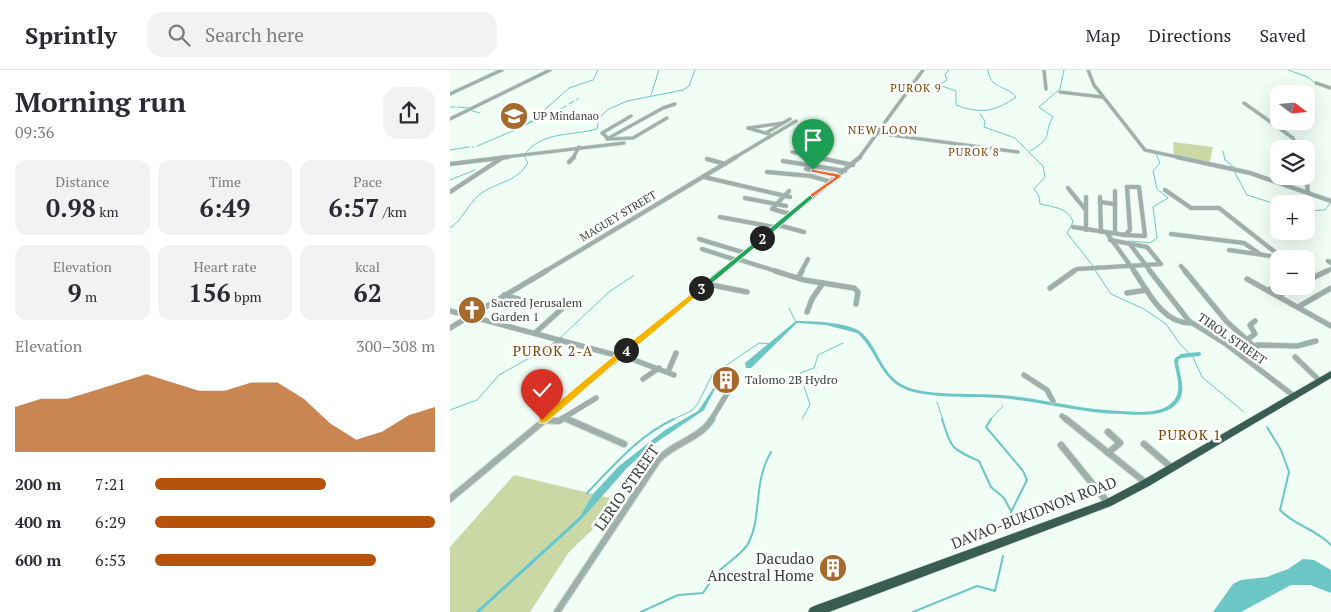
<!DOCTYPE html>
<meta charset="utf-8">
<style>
body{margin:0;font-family:"PT Serif",serif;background:#f2f2f3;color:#2b2b33;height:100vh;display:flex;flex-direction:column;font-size:19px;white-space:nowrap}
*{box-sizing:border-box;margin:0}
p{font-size:16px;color:#7c7c81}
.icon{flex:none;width:28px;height:28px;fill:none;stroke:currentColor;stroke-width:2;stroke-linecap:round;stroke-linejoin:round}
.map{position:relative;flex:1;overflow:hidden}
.side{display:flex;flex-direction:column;background:#fff;width:450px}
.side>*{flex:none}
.needle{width:32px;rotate:106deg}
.fabs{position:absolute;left:820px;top:15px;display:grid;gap:10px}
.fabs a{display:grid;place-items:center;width:45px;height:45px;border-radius:10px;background:#fff;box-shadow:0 5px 20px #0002;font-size:25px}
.pin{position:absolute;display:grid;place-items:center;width:42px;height:42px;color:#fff;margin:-51px -21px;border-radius:50% 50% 50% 0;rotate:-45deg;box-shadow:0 0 5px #0007}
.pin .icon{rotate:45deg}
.km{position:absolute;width:25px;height:25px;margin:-12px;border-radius:50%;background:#222;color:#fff;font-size:14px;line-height:25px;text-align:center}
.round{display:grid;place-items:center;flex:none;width:52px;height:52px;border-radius:15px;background:#f2f2f3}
.head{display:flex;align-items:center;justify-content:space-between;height:85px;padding:0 15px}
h1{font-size:28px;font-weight:700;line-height:38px}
.figures{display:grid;grid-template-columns:repeat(3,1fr);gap:8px;height:85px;padding:5px 15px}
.figures div{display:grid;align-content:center;border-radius:12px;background:#f2f2f3;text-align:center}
.figures b{font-size:25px;font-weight:700}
.figures small{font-size:14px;font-weight:400}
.figures p{font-size:14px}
.chart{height:140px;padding:10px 15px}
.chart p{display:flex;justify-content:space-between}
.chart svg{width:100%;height:90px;margin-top:5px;fill:#b45309;opacity:.7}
ul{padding:0 15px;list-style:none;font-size:16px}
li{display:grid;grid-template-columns:80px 60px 1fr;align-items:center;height:38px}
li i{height:12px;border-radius:6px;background:#b45309}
header{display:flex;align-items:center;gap:30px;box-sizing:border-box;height:70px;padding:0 25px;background:#fff;border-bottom:1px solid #e1e1e2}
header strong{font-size:24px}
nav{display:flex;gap:28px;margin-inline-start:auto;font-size:18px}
.search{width:350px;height:45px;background:#f2f2f3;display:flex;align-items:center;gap:12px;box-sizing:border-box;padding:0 18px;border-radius:15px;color:#7c7c81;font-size:19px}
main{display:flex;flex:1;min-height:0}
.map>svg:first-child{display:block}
.green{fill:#cad8a6}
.water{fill:#6cc6c6}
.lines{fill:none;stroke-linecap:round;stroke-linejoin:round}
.stream-far1{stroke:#6cc6c6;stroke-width:1}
.stream{stroke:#6cc6c6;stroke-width:2}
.canal{stroke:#6cc6c6;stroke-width:4}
.minor-far3-casing{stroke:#cbd8cf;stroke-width:4}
.minor-far2-casing{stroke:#cbd8cf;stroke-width:5}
.minor-far1-casing{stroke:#cbd8cf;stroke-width:6}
.minor-casing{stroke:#cbd8cf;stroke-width:8}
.highway-casing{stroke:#cbd8cf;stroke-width:1}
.minor-far3{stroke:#9fafab;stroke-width:3}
.minor-far2{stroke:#9fafab;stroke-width:4}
.minor-far1{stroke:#9fafab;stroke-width:5}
.minor{stroke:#9fafab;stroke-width:6}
.highway{fill:#395c53;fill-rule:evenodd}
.split-1{fill:#f0652b;stroke:#fff}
.split-2{fill:#22a559;stroke:#fff}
.split-3{fill:#22a559;stroke:#fff}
.split-4{fill:#f5b400;stroke:#fff}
.split-5{fill:#f5b400;stroke:#fff}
.labels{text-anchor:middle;stroke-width:5;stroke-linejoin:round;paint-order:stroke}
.far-neighbourhood-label{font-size:11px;letter-spacing:1px;fill:#784400;stroke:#fff}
.far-poi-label{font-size:11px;fill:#344038;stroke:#fff;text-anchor:start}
.far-street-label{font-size:11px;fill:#344038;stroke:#fff}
.far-quarter-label{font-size:12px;letter-spacing:1px;fill:#784400;stroke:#fff}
.poi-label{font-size:12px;fill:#344038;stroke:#fff;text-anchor:start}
.street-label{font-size:12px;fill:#344038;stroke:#fff}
.neighbourhood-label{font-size:14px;letter-spacing:1px;fill:#784400;stroke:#fff}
.near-street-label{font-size:15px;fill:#344038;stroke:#fff}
.near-poi-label{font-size:15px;fill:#344038;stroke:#fff;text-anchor:end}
</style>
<header>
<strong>Sprintly</strong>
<div class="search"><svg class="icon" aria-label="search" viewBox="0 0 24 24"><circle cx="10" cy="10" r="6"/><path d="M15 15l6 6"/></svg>Search here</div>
<nav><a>Map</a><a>Directions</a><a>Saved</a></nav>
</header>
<main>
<section class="side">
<div class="head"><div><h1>Morning run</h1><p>09:36</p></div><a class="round"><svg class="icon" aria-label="share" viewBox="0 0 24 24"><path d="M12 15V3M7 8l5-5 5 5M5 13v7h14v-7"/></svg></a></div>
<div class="figures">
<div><p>Distance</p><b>0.98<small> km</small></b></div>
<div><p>Time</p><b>6:49</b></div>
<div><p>Pace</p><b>6:57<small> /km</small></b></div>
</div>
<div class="figures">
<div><p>Elevation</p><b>9<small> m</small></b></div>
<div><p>Heart rate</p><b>156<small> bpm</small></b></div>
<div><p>kcal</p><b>62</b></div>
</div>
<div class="chart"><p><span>Elevation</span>300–308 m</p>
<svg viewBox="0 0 160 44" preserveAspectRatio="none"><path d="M0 44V22L10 18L20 18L30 14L40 10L50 6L60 10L70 14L80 14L90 10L100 10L110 18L120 30L130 38L140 34L150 26L160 22V44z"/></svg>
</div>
<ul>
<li><b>200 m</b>7:21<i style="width:61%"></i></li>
<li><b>400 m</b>6:29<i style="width:100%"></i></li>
<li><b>600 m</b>6:53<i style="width:79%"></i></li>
</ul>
</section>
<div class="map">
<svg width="881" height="542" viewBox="0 0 881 542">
<rect width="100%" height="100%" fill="#f1fef5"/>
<g class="green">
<polygon points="723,72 763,77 760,92 724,86"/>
<polygon points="64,405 143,424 130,446 25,542 0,542 0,477"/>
<polygon points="152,426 163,429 141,461 119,482 80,542 30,542 132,449"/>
</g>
<g class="water">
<path d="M346,251C361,251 400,252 412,263C430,280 431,306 457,317C479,326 526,323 551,325C591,328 631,340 671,341C685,342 707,344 719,335C735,324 726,306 724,290L726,287L735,284L737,286L729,289L728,292C730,308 739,325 723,337C710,347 686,345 671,344C630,343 590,331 550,328C524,326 477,329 455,319C429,308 427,280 407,263L376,255L347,253L301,298H296L295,293Z"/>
<polygon points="268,311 270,314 265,319 254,340 201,376 176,399 132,449 30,542 25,542 130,446 143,424 169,396 215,360 248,341"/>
<polygon points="853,489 864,490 881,500 881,523 860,515 841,515 791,542 763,542 783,514 791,510 817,507 838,499"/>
</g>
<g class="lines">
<g class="stream-far1">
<path d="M499,0L495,4L497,10L489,15L506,21V35C530,44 545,42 566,27C557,15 540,20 538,0"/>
<polyline points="838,0 858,7 866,14"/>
<polyline points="29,9 48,0"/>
<polyline points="201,25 209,0"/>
<polyline points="126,30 129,28"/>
<polyline points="119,34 124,31"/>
<polyline points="0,37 5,37"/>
<polyline points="8,37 19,38"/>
<polyline points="19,40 30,43"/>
<polyline points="90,44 119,18 143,10 148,0"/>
<path d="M530,44L535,51L534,57L565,68L593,96L595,107L584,119L589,126L590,134C603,137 619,138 623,152L617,163L643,196"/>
<polyline points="98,46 116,36"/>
<polyline points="75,55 89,46"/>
<polyline points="67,58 97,46"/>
<polyline points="27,76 65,60"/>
<polyline points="22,77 24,77"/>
<polyline points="0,80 19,77"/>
<path d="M580,81C606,66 592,65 603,47L589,37L610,19L614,0"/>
<polyline points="773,81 775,90 785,98"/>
<path d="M75,84C92,61 121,66 147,59L149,48L157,40L177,31L233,20L239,16L245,0"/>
<polyline points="784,101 797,125 829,135"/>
<polyline points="0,110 25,100"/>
<polyline points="856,141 875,140 881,132"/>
<path d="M0,158C13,150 17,135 29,125C45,112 66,113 78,93L74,86"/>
<polyline points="681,171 700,173 707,168 703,137 718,128 707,119 703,101 710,93 706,84"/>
<polyline points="645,200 661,224 694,239 716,254 730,274 743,287 752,307 794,342"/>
<polyline points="339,238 346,252"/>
<polyline points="110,268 159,222 183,206"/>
<polyline points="487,332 493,350"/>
<polyline points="0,340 27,330 49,305 97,278"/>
<polyline points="352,349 360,335 350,303 364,298 368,285 393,273"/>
<polyline points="222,350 241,341 247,335 262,305 309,273 321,274"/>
<polyline points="540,350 553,336"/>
</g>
<g class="stream">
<path d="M492,349C502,379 500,378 529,391L541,417L554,428L561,441"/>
<polyline points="541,349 536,357 573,401 577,410 561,442 556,459"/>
<path d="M817,357L831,380L839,402L830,440C845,456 866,459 881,475"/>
<path d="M137,423C164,395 188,366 224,349"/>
<path d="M191,542L228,525L253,523C258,516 263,507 269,501C278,492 294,483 299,472C312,445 303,412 321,382"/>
<polyline points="463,542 527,516 545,521 553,486"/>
</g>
<polyline class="canal" points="731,286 749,284"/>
<defs>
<g id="minor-far3">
<polyline points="594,0 596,19"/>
<polyline points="638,0 644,15 695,80 732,88"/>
<polyline points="866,13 881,18"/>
<polyline points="610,22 652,27"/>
<polyline points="0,24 52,0"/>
<polyline points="794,33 843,68 848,79"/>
<polyline points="181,46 152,63 159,69 183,68 217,48"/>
<polyline points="0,49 100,0"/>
<polyline points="298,58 333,53"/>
<polyline points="298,58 319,64"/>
<polyline points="316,63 340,49"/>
<polyline points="426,63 568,82"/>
<polyline points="157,69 213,38 225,34"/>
<polyline points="342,82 371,88"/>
<polyline points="48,88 174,73"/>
<polyline points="123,88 129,77"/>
<polyline points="284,88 346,51"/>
<polyline points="409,88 473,0"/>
</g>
<g id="minor-far2">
<polyline points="365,87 403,95"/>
<polyline points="727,87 800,103 881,131"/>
<polyline points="257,89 275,94"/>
<polyline points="333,91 395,101"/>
<polyline points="119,92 124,87"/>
<polyline points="0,94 58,87"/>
<polyline points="356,99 389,106"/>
<polyline points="317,102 361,106 381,112"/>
<polyline points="856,106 858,123"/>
<polyline points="254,107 340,127"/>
<polygon points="677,117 689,117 695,166 675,165 680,160"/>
<polyline points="618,118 635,139"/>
<polyline points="715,120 741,138 769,138 830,186"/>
<polyline points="339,121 322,139 340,144"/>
<polyline points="665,121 665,163"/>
<polyline points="0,122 52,88"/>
<polyline points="636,127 636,160"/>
<polyline points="650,127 651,162"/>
<polyline points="295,128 336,136"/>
<polyline points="650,132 665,134"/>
<polyline points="270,147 324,157"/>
<polyline points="328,155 354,162"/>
<polyline points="623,157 675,165"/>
<polyline points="656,162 685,202"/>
<polyline points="721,164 794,173 810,184"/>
<polyline points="249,169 295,183"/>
<polyline points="679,173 701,202"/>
<polyline points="252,179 286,190"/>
<polyline points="779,180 840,189"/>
<polyline points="287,189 329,202"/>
<polyline points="878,191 881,193"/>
<polyline points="731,196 736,202"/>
<polyline points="94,202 286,87"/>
<polyline points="271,202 410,87"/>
<polyline points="351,202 358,189"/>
<polyline points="622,202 627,199 711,194 697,177 660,170"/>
<polyline points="875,202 881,199"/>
</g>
<g id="minor-far1">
<polyline points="325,201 354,210 404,218 408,222 406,234"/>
<path d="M684,201C698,221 712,253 740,253"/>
<polyline points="700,201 739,251 776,274 844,326"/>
<polyline points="735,201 777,252 805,277"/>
<polyline points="348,208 352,201"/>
<polyline points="797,209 881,256"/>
<polyline points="856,211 877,201"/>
<polyline points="257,214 297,222"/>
<polyline points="600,218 624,201"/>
<polyline points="819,220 829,213"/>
<polyline points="677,223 697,220"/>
<polyline points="54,225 82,233"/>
<polyline points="829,225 846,216"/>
<polyline points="848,237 881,218"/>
<polyline points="0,241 169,286"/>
<polyline points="357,242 362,229 373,213"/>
<polyline points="0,258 96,201"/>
<polyline points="85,263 114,237"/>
<polyline points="798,269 805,264 800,255 805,251"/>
<polyline points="93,284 111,270"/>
<polyline points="171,285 224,305"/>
<polyline points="793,286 804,282 807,275 847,276 866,271"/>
<polyline points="845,287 870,311"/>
<polyline points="218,302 226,283"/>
<polyline points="574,305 597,320 603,331"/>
<polyline points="193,309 209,298"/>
<polyline points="612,346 617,350"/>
<polyline points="115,348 120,350"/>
<polyline points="94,350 272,201"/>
<polyline points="110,350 146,328"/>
<polyline points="261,350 278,322"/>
</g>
<g id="minor">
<polyline points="117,349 174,374"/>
<polyline points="616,349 696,413"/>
<polyline points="92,350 109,351 112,349"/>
<polyline points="658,362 670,373 658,383"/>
<polyline points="694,374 722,398"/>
<polyline points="611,375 658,433"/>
<polyline points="0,429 96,349"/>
<path d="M107,542L208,390C223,373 250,369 262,349"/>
</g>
<polygon id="highway" points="881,301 881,308 699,416 661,436 379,542 358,542 360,538 364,536 655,430 693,410"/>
</defs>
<use href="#minor-far3" class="minor-far3-casing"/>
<use href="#minor-far2" class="minor-far2-casing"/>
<use href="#minor-far1" class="minor-far1-casing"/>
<use href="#minor" class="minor-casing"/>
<use href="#highway" class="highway-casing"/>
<use href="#minor-far3" class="minor-far3"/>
<use href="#minor-far2" class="minor-far2"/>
<use href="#minor-far1" class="minor-far1"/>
<use href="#minor" class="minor"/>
<use href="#highway" class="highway"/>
</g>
<polygon class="split-1" points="361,99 389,104 392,106 360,129 358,126 385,107 361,102"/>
<polygon class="split-2" points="360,125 363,128 314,170 309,170 309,167"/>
<polygon class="split-3" points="312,166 314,170 254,220 249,220 249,217"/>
<polygon class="split-4" points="251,216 255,218 254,220 179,283 173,283 173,278"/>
<polygon class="split-5" points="173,278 180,280 96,353 89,353 89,348"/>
<defs>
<symbol id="university-disc" viewBox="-11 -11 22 22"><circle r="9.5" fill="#a66a2c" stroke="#fff"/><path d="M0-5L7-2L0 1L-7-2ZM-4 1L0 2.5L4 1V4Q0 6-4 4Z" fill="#fff"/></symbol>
<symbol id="church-disc" viewBox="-11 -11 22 22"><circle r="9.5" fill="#a66a2c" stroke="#fff"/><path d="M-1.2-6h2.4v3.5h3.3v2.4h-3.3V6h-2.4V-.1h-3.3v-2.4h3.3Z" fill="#fff"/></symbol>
<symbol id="building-disc" viewBox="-11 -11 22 22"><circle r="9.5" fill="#a66a2c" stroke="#fff"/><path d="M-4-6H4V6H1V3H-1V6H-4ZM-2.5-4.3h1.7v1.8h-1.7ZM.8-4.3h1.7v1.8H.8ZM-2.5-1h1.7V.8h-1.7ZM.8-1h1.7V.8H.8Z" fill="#fff"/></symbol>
</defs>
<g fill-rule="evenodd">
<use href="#university-disc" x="48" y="30" width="32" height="32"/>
<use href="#church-disc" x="6" y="224" width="32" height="32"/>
<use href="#building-disc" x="260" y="294" width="32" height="32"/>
<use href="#building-disc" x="367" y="482" width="32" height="32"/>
</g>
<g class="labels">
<g class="far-neighbourhood-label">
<text x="466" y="22">PUROK 9</text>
<text x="524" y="86">PUROK 8</text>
</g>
<g class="far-poi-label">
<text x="83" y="50">UP Mindanao</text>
</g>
<g class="far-street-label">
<text transform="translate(168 146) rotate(-31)" y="4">MAGUEY STREET</text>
</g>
<g class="far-quarter-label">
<text x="433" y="64">NEW LOON</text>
</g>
<g class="poi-label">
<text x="41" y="237">Sacred Jerusalem<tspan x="41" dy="14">Garden 1</tspan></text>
<text x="295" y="314">Talomo 2B Hydro</text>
</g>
<g class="street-label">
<text transform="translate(782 269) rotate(35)" y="4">TIROL STREET</text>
</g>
<g class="neighbourhood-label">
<text x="103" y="286">PUROK 2-A</text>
<text x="740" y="370">PUROK 1</text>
</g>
<g class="near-street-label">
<text transform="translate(177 418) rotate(-55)" y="5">LERIO STREET</text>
<text transform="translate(584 443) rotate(-21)" y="5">DAVAO-BUKIDNON ROAD</text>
</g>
<g class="near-poi-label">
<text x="364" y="494">Dacudao<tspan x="364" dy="17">Ancestral Home</tspan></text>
</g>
</g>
</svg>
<div class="fabs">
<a><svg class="needle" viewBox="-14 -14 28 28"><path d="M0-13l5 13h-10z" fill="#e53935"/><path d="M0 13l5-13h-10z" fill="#7c7c81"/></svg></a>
<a><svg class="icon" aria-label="layers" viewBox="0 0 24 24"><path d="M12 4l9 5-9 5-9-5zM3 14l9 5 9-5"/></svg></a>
<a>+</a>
<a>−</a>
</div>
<div class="pin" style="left:363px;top:100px;background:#1e9e55"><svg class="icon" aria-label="arrive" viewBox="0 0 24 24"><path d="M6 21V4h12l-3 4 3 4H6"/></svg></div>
<div class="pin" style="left:92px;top:350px;background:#d93025"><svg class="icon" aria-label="check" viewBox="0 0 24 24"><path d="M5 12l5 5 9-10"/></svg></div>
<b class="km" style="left:312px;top:168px">2</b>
<b class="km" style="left:251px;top:218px">3</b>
<b class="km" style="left:176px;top:280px">4</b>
</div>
</main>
